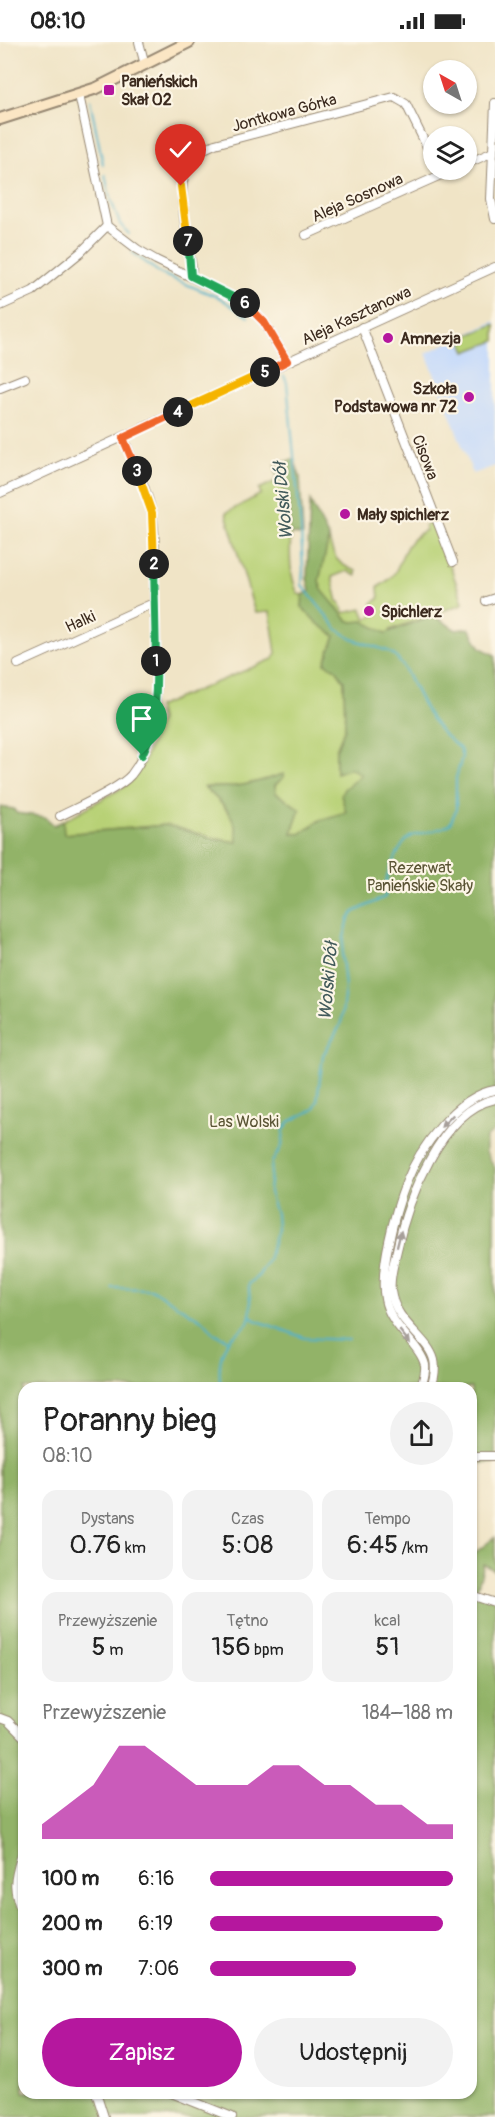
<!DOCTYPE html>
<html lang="pl">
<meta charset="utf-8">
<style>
body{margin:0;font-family:Pangolin,sans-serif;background:#f2f2f2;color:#222;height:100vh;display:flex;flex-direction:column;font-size:22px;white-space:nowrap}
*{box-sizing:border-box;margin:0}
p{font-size:20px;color:#767676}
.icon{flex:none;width:33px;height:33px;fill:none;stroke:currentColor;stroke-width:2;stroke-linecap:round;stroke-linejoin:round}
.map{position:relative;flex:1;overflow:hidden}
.side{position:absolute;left:18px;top:1340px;width:459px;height:717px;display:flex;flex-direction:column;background:#fff;border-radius:18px;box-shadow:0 2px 4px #0004}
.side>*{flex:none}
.needle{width:39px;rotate:321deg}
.fabs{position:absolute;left:423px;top:18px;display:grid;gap:12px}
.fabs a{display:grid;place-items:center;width:54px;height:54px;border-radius:50%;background:#fff;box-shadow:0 2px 4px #0004;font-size:30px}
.pin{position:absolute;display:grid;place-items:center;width:51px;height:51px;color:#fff;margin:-62px -26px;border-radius:50% 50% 50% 0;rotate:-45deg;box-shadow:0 0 6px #0007}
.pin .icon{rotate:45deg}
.km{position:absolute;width:30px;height:30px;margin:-15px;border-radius:50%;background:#222;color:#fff;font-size:16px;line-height:30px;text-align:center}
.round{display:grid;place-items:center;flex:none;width:63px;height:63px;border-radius:32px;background:#f2f2f2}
.head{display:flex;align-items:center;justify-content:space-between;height:102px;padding:0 24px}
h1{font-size:33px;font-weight:600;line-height:45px}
.metrics{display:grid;grid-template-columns:repeat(3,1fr);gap:9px;height:102px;padding:6px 24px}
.metrics div{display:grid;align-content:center;border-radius:15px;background:#f2f2f2;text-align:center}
.metrics b{font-size:26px;font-weight:600}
.metrics small{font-size:16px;font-weight:400}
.metrics p{font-size:16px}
.chart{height:168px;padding:12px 24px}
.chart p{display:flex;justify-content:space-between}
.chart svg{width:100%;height:108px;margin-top:6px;fill:#b5179e;opacity:.7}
.cta{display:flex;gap:12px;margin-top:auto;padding:12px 24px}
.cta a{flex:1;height:69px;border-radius:36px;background:#b5179e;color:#fff;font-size:24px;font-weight:600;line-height:69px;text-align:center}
.cta a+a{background:#f2f2f2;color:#222}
ul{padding:0 24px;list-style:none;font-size:20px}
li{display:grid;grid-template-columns:96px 72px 1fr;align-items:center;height:45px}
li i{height:15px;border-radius:8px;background:#b5179e}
.status{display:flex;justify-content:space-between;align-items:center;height:42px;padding:0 30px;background:#fff;direction:ltr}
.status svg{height:16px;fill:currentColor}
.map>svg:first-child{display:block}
.built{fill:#c9dcf9}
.green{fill:#b8d176;stroke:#7a7e4a;stroke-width:1.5}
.forest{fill:#92b367;stroke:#666e42;stroke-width:1.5}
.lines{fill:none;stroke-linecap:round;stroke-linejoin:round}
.stream{stroke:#4bb1ca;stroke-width:2}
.street-casing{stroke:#968772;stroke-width:10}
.secondary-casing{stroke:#968772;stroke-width:14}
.street{stroke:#fff;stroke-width:8}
.secondary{stroke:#fbe6c4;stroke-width:10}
.oneway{fill:#a79f9a}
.split-1-casing{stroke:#fff;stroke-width:12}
.split-2-casing{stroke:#fff;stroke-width:12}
.split-3-casing{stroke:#fff;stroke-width:12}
.split-4-casing{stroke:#fff;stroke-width:12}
.split-5-casing{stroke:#fff;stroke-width:12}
.split-6-casing{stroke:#fff;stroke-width:12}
.split-7-casing{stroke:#fff;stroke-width:12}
.split-8-casing{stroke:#fff;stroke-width:12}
.split-1{stroke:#22a559;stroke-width:8}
.split-2{stroke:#22a559;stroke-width:8}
.split-3{stroke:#f5b400;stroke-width:8}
.split-4{stroke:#f0652b;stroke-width:8}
.split-5{stroke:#f5b400;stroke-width:8}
.split-6{stroke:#f0652b;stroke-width:8}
.split-7{stroke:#22a559;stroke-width:8}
.split-8{stroke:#f5b400;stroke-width:8}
.poi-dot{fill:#b5179e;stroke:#fcf5e5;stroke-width:2}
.labels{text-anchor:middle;stroke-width:4.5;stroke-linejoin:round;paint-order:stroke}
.poi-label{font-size:16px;font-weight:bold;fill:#3b2a1e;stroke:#fcf5e5;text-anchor:start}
.street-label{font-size:16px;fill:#3b2a1e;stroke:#fcf5e5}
.park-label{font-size:16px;fill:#5a5434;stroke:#fcf5e5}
.water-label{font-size:18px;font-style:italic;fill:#41595a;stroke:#fcf5e5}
</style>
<div class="status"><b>08:10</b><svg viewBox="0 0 49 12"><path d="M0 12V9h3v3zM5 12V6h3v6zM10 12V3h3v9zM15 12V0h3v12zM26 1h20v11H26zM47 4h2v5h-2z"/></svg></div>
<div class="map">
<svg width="495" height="2075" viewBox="0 0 495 2075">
<rect width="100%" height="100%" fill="#fcf5e5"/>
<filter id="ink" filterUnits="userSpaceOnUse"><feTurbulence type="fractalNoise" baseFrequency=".0167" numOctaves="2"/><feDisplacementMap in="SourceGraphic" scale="12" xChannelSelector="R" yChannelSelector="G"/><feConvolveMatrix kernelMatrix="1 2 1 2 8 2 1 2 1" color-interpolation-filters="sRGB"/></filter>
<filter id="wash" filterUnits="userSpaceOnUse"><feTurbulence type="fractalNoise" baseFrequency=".008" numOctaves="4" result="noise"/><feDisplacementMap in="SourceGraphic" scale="24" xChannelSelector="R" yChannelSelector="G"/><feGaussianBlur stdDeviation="1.35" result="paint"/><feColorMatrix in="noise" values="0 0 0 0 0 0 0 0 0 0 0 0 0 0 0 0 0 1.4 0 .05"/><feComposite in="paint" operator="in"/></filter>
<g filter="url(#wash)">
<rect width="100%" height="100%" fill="#f0e4c6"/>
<polygon class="built" points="495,279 495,424 473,432 426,311"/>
<g class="green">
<polygon points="495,282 495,299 466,310 461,296"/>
<path d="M278,438C282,445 289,455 290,463C294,494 284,521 298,552L303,553L302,565L317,581L335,594L325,621L336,627L344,638L345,686L336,708V731L351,726L361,733L339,595L307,536L324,509L329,496C332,514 338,523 356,529V534L347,529L332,535L338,560H340L344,571L362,567L366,577L377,572L372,561L379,557L378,545C401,532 396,522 408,503C412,496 419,492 426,488L424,484L434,480L463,560L462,562L390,588L495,884L320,778L300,792L291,791L300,767L276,751L275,743L284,735V732C255,741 235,747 205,745L220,760L236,780L238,800L217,797L166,783L63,792V779L124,745L142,724L160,678L157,665L273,617L276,611L270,570L255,571L226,471L261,452L259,447Z"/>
</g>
<g class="forest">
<polygon points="294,417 300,435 303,493 290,492 290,461 278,438 275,423"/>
<path d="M310,459L329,496L319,539L322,548L347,578L353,580L363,579L386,591L433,573L456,588L469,586L481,606L495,613V1088L486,1096V1110L495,1126V1421H471V1346H24V2050H471V1514L495,1495V1529L484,1522L476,1550L495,1557V2075H0V765L14,767L16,771L45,775L54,783L63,779L64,792L166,783L216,797L237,800C237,773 223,762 204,745C236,747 254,741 284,732V735L275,743L276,751L300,767L292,791L300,792L320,778L346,770L341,753L344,747L361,733L351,726L336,731V708L345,686L344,639L336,627L325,621L335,594L317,581L302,565L303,553L310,549L307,536Z"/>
</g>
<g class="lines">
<g class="stream">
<polyline points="90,58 103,122"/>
<polyline points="105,133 110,155"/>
<polyline points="111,158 120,182 129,192"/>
<polyline points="132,210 161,232 220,256 248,275"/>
<polyline points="112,1246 151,1247 206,1281 214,1291 229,1298"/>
<polyline points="250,1273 255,1278 305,1296 349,1298"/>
<path d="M221,1346C218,1330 219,1308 231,1296C237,1291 244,1287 248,1280C254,1268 248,1255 249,1242L259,1233L268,1218L277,1187L276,1172L269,1150L272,1120L282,1104L284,1088L289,1080L314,1067L317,1059L323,1013L341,982L345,945L342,914L344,895L349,876L354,870L385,855C386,850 385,845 386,841C387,831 401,800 410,795C422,789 435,791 450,782L456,768V736L462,715L460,707L442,691L428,672L403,624L395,614L388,609L352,597L337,587L302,543L303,528L301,487L287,341L284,334"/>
</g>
</g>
</g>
<g filter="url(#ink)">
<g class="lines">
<defs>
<g id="street">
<polyline points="139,0 145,23"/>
<polyline points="79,53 107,184 137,207 156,218 245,261 264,280 287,319"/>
<polyline points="495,61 491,157 495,177"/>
<polyline points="466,122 493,110"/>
<polyline points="306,193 452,128"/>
<path d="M191,234L192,226C188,196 173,141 191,117C197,109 206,106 215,102L394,55L406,62L434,119"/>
<polyline points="0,264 33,249 81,210 107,184"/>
<polyline points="362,285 453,520"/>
<polyline points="0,346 25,336"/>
<polyline points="0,451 495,225"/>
<polyline points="486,559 495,556"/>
<polyline points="18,622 149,563 154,562"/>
<path d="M60,774C78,765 119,747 131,733C167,688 155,608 154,555C154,528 157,499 152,472C147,446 133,420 123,395"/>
<path d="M421,1346C423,1338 426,1331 425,1323C420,1302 390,1285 385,1257C379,1228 395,1169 406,1141C419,1107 457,1054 495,1048"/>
<path d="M431,1346C434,1337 436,1327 434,1318C428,1295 395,1281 391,1249C389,1236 394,1221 397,1208C407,1160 440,1069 495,1057"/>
<polyline points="471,1414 495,1414"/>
<polyline points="471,1553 495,1561"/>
<polyline points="0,1676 8,1679 24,1695"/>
<path d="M24,1805C15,1836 10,1843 24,1875"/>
<polyline points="96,2050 104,2075"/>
<polyline points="169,2050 232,2075"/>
</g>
<polyline id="secondary" points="0,77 97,46 189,0"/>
</defs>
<use href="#street" class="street-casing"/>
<use href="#secondary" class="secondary-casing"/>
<use href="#street" class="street"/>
<use href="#secondary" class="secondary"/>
</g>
<defs><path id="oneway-solid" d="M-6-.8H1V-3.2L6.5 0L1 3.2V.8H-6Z" transform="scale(1.5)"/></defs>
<g class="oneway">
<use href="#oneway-solid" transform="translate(447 1079) rotate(134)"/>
<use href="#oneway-solid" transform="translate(399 1197) rotate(-76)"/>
<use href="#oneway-solid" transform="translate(405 1295) rotate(51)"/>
</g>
</g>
<g class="lines" filter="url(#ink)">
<defs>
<path id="split-1" d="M142,713C156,686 157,649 156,619"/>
<polyline id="split-2" points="154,522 156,619"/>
<polyline id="split-3" points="137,429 152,471 154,522"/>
<polyline id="split-4" points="137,429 123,396 178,370"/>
<polyline id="split-5" points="178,370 265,330"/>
<polyline id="split-6" points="245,261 264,280 287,319 265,330"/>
<polyline id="split-7" points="188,199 191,234 245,261"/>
<polyline id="split-8" points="181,144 188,199"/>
</defs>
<use href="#split-1" class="split-1-casing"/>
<use href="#split-2" class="split-2-casing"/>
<use href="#split-3" class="split-3-casing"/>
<use href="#split-4" class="split-4-casing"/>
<use href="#split-5" class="split-5-casing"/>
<use href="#split-6" class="split-6-casing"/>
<use href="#split-7" class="split-7-casing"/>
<use href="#split-8" class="split-8-casing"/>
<use href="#split-1" class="split-1"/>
<use href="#split-2" class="split-2"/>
<use href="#split-3" class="split-3"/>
<use href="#split-4" class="split-4"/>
<use href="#split-5" class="split-5"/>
<use href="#split-6" class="split-6"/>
<use href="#split-7" class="split-7"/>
<use href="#split-8" class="split-8"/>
</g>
<g class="poi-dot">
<rect x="103" y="42" width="12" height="12" rx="3"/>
<circle cx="388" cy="296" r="6"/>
<circle cx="469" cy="355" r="6"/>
<circle cx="345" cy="472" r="6"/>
<circle cx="369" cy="569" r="6"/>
</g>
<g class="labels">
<g class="poi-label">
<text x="121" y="45">Panieńskich<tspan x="121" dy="18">Skał 02</tspan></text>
<text x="400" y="302">Amnezja</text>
<text x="457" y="352" text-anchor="end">Szkoła<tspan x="457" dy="18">Podstawowa nr 72</tspan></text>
<text x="357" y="478">Mały spichlerz</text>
<text x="381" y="575">Spichlerz</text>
</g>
<g class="street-label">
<text transform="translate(284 70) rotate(-15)" y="6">Jontkowa Górka</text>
<text transform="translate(357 155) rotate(-24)" y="6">Aleja Sosnowa</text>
<text transform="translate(356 273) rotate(-25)" y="6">Aleja Kasztanowa</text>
<text transform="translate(426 415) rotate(69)" y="6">Cisowa</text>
<text transform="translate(80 579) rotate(-24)" y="6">Halki</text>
</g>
<g class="park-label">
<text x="420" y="831">Rezerwat<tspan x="420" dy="18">Panieńskie Skały</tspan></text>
<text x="244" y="1085">Las Wolski</text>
</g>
<g class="water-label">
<text transform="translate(283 459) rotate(-95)" y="6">Wolski Dół</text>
<text transform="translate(328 939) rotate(-85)" y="6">Wolski Dół</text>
</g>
</g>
</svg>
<div class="fabs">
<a><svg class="needle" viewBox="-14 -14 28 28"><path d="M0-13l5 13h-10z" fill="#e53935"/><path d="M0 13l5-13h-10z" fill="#767676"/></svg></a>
<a><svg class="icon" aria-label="layers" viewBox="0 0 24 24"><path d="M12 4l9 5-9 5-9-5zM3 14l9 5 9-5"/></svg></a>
</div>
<div class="pin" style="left:142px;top:713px;background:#1e9e55"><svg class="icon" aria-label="arrive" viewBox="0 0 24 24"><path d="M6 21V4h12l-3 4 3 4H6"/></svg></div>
<div class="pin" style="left:181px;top:144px;background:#d93025"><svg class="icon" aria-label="check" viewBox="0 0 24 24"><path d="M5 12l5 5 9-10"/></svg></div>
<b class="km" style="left:156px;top:619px">1</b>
<b class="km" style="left:154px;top:522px">2</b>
<b class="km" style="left:137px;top:429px">3</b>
<b class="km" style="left:178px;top:370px">4</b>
<b class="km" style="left:265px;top:330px">5</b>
<b class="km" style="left:245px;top:261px">6</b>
<b class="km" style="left:188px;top:199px">7</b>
<section class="side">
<div class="head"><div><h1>Poranny bieg</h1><p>08:10</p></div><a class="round"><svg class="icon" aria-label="share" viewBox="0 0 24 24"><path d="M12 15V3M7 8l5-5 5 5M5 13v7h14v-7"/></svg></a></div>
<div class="metrics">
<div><p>Dystans</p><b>0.76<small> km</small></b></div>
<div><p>Czas</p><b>5:08</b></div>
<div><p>Tempo</p><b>6:45<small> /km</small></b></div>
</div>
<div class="metrics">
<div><p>Przewyższenie</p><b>5<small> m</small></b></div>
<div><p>Tętno</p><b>156<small> bpm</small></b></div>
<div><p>kcal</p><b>51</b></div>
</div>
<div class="chart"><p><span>Przewyższenie</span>184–188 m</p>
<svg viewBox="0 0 160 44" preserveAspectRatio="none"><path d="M0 44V38L10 30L20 22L30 6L40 6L50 14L60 22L70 22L80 22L90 14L100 14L110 22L120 22L130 30L140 30L150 38L160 38V44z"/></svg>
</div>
<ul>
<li><b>100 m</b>6:16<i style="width:100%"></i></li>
<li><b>200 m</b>6:19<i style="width:96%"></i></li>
<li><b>300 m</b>7:06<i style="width:60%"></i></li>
</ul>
<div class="cta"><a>Zapisz</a><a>Udostępnij</a></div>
</section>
</div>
